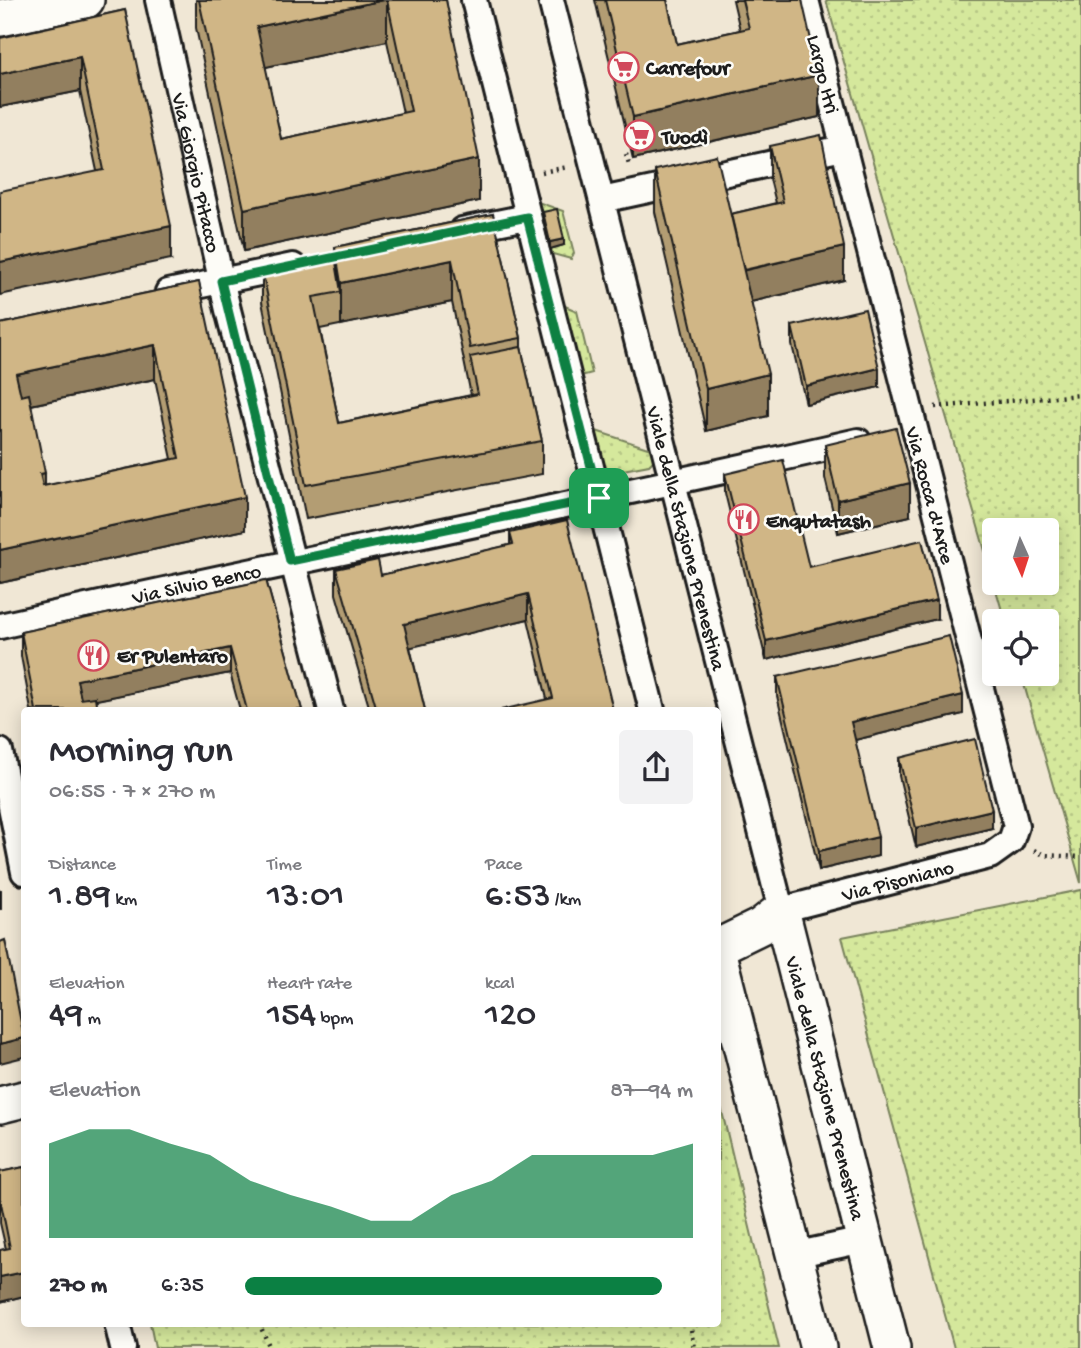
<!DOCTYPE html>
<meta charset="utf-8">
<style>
body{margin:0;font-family:"Gochi Hand",sans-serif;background:#f2f2f3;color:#2b2b33;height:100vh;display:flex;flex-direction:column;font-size:26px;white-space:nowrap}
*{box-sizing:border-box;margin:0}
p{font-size:23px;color:#7c7c81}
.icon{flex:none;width:38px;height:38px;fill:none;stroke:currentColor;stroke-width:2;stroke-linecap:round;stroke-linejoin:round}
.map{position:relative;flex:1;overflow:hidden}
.details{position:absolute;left:21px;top:707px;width:700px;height:620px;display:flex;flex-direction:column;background:#fff;border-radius:7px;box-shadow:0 4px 18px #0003}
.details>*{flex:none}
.needle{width:46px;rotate:177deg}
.fabs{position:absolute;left:982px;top:518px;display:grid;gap:14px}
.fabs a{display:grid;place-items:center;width:77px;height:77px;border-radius:7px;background:#fff;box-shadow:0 4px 18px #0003;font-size:35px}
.pin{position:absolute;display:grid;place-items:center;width:60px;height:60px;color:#fff;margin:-30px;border-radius:14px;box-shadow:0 4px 10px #0006}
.round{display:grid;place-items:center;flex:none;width:74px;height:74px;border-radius:7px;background:#f2f2f3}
.head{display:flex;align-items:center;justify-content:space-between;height:119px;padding:0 28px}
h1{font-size:38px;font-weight:600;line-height:52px}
.metrics{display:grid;grid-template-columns:repeat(3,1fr);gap:10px;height:119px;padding:7px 28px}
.metrics div{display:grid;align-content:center}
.metrics b{font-size:35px;font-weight:600}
.metrics small{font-size:19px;font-weight:400}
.metrics p{font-size:19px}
.chart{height:196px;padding:14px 28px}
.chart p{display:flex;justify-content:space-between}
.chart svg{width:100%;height:126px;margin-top:7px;fill:#0b8043;opacity:.7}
ul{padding:0 28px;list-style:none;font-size:23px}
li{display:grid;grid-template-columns:112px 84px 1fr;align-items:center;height:52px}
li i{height:18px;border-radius:9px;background:#0b8043}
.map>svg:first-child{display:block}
.grass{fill:url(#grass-dots);stroke:#78825c;stroke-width:2}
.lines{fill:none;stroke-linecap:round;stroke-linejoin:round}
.street-casing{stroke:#1c1c1c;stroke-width:30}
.secondary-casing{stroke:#1c1c1c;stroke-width:40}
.path{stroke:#1c1c1c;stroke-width:4.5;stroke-dasharray:2 5;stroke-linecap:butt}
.street{stroke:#fdfcf7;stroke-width:24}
.secondary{stroke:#fdfcf7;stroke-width:35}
.wall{fill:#b39d73;stroke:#1c1c1c;stroke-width:2;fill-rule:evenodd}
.shaded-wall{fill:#927f5e;stroke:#1c1c1c;stroke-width:2}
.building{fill:#d0b686;stroke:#1c1c1c;stroke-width:2;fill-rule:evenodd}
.route-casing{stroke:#fff;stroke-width:14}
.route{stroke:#0b8043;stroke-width:9}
.labels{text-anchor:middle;stroke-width:5;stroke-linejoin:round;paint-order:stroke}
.poi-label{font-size:21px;font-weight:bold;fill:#1c1c1c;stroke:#fdfcf7;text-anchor:start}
.street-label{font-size:21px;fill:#1c1c1c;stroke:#fdfcf7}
</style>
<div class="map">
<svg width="1081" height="1348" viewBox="0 0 1081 1348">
<defs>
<pattern id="grass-dots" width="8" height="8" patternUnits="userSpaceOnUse" patternTransform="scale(1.75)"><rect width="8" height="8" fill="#d5e89c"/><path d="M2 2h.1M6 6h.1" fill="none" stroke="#b6c686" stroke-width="1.8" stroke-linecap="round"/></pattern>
</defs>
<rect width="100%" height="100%" fill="#f0e7d5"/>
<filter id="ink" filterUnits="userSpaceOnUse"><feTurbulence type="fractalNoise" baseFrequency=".0143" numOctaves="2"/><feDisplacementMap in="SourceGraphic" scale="14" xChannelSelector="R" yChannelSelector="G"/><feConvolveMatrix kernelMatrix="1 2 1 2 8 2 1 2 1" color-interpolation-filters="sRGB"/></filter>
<g filter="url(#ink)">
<g class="grass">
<polygon points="826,0 1081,0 1081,883 1021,674 1046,674 1046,621 1005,621 994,583 1046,583 1046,530 994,530 994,582"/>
<polygon points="535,201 563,211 574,253 571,259 549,253"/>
<polygon points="565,306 577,311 592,373 581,376 563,308"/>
<polygon points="593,430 654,450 654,460 649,465 607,473"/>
<polygon points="1081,890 1081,1348 954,1348 842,937"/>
<polygon points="718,1095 779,1348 155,1348 150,1323 718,1323"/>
</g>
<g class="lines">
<defs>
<g id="street">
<path id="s1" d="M158,0L228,310L331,710"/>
<polyline points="474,0 652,710"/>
<path id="s2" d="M551,0L781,910L990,856L1011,841L1016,826L806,0"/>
<polyline points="602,200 843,148"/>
<polyline points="462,230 527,217"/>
<polyline points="168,292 293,266"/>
<path id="s3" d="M0,626C285,562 573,506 858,441"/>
<polyline points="0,751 24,872"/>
<polyline points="794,1255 863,1240"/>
<polyline points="117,1323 123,1348"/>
</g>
<g id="secondary">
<polyline points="0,18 86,0"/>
<path id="s4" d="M718,947L761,926L781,910L892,1348"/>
<polyline points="718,954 818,1348"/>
<polyline points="0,1105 24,1099"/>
</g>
</defs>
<use href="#street" class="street-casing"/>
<use href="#secondary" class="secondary-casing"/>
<g class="path">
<polyline points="626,154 630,167"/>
<polyline points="542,172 568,167"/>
<polyline points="935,407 1081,395"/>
<polyline points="1034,850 1044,855 1081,857"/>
<polyline points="259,1323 270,1348"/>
<polyline points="690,1323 694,1348"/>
</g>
<use href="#street" class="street"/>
<use href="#secondary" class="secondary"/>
</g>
<g class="wall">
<path d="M196,0H446L479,201L244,251L196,28ZM387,41L403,113L281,139L265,67Z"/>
<polygon points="595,0 667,0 677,44 740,30 733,0 802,0 819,117 633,159"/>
<polygon points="125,10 171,259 97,171 80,91 0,107 0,38"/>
<polygon points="770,146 844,280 751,302 768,416 706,431 655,212 655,170 731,214 776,203 770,179"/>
<polygon points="543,212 564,245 550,249 543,219"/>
<path d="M493,214L521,338V347L542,441V474L306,519L262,302V269L335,256V247ZM452,302L471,395L339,423L320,329Z"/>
<path d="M199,282L245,530L0,583V324ZM155,379L172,459L45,486L31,405Z"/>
<polygon points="792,326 879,387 806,404 792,345"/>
<polygon points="825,445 910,516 838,533 825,478"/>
<polygon points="725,474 809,567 937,619 766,660 725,493"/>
<polygon points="510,533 613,710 547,699 528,619 410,647 425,710 370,710 336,594 336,569 381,575 510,545"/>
<polygon points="266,580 302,710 240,710 230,673 95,700 97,710 31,710 21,656 21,632"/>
<polygon points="777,677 963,714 855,740 878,856 819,870 777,696"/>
<polygon points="899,758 992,828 916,847 899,776"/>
<polygon points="24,1167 24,1296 0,1302 0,1250 6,1249 0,1223 0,1172"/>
</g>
<g class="shaded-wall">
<polygon points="384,0 387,0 387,41 257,69 257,27"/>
<polygon points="80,57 80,91 0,107 0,74"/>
<polygon points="819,75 819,117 633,159 633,117"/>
<polygon points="479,159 479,201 244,251 244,209"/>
<polygon points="171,226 171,259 0,295 0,262"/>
<polygon points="564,239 564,245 550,249 550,242"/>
<polygon points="844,247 844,280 742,304 742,271"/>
<polygon points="452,260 452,302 341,325 341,283"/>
<polygon points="155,345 155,379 16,408 16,374"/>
<polygon points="879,368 879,387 806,404 806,386"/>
<polygon points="768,374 768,416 706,431 706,389"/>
<polygon points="45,473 45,506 40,474"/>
<polygon points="910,483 910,516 838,533 838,500"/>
<polygon points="245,497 245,530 0,583 0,550"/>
<polygon points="528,594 528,619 404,649 404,624"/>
<polygon points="937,600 937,619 766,660 766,641"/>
<polygon points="230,648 230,673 77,704 77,680"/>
<polygon points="963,695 963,714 851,741 851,722"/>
<polygon points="992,810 992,828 916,847 916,828"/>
<polygon points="878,837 878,856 819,870 819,851"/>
<rect x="0" y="890" width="1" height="19"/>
<polygon points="24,1038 24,1057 0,1063 0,1044"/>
<polygon points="24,1272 24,1296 0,1302 0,1277"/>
</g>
<g class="building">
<polygon points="199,0 384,0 257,27 281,139 411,111 387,0 446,0 479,159 244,209"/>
<polygon points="605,0 667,0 677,44 749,28 742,0 802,0 819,75 633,117"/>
<polygon points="125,10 171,226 0,262 0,191 104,170 80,57 0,74 0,38"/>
<polygon points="821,135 844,247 744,270 731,214 783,202 770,146"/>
<polygon points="717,156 768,374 706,389 655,170"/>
<polygon points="557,209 564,239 550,242 543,212"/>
<polygon points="493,214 521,338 470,348 452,260 341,283 335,247"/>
<polygon points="335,256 341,292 313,297 339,423 478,394 470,357 521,347 542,441 306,485 262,269"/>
<path d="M199,282L245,497L0,550V324ZM155,345L179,458L43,486L40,474L45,473L29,394L21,396L16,374Z"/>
<polygon points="865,309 879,368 806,386 792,326"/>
<polygon points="896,428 910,483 838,500 825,445"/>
<polygon points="783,460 809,567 922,540 937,600 766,641 725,474"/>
<polygon points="567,520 613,710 501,710 553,698 528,594 404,624 425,710 377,710 336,569 378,560 381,575 513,544 510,533"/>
<polygon points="266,580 302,710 247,710 230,648 77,680 81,699 95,697 97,710 36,710 21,632"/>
<polygon points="949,636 963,695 851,722 878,837 819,851 777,677"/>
<polygon points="975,739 992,810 916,828 899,758"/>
<polygon points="5,940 24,1038 0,1044 0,942"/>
<polygon points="24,1167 24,1272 0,1277 0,1250 10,1248 0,1198 0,1172"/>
</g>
</g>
<g class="lines" filter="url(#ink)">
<defs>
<polygon id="route" points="527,217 599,498 290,561 221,281"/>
</defs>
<use href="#route" class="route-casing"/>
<use href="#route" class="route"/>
</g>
<defs>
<symbol id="supermarket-ring" viewBox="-11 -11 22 22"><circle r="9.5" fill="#fdfcf7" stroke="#d1495b" stroke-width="1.5"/><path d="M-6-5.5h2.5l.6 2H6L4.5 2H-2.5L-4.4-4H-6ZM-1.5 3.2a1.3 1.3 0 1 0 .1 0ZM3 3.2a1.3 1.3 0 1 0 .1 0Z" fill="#d1495b"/></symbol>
<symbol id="restaurant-ring" viewBox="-11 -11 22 22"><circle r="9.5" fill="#fdfcf7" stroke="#d1495b" stroke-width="1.5"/><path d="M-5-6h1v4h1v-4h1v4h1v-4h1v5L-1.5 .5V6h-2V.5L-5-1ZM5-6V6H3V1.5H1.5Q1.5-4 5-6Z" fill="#d1495b"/></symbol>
</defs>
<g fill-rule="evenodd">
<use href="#supermarket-ring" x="606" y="50" width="35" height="35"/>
<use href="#supermarket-ring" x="622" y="118" width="35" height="35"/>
<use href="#restaurant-ring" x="726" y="502" width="35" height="35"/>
<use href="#restaurant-ring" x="76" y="638" width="35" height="35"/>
</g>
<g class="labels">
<g class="poi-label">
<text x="646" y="74">Carrefour</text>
<text x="662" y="143">Tuodì</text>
<text x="766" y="527">Enqutatash</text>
<text x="117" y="662">Er Pulentaro</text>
</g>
<g class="street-label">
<text transform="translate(824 74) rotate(76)" y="7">Largo Itri</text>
<text dy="7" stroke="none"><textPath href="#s1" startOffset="177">Via Giorgio Pitacco</textPath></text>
<text transform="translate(931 495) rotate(75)" y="7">Via Rocca d'Arce</text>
<text dy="7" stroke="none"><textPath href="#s2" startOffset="555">Viale della Stazione Prenestina</textPath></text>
<text dy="7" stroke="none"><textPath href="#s3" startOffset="201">Via Silvio Benco</textPath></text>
<text dy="7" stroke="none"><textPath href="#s2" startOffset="1059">Via Pisoniano</textPath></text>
<text dy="7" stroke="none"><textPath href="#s4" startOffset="257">Viale della Stazione Prenestina</textPath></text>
</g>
</g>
</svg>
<div class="fabs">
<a><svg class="needle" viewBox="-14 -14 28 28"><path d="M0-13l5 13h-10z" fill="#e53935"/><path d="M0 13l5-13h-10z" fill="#7c7c81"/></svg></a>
<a><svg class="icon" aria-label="locate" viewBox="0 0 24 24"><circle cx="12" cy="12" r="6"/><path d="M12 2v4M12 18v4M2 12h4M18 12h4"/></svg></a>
</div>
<div class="pin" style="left:599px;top:498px;background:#1e9e55"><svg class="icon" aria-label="arrive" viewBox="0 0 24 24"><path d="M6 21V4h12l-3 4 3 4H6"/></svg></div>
<section class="details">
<div class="head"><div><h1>Morning run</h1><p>06:55 · 7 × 270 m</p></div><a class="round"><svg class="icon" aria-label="share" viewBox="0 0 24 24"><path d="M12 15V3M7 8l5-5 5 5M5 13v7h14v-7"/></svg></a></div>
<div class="metrics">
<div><p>Distance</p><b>1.89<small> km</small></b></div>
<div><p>Time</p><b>13:01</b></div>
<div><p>Pace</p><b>6:53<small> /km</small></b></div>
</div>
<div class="metrics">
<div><p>Elevation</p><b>49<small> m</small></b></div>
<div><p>Heart rate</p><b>154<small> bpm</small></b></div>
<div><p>kcal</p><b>120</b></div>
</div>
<div class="chart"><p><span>Elevation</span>87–94 m</p>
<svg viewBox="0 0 160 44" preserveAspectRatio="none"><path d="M0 44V11L10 6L20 6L30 11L40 15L50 24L60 29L70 33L80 38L90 38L100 29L110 24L120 15L130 15L140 15L150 15L160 11V44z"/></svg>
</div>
<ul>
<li><b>270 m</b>6:35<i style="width:93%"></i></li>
</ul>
</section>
</div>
